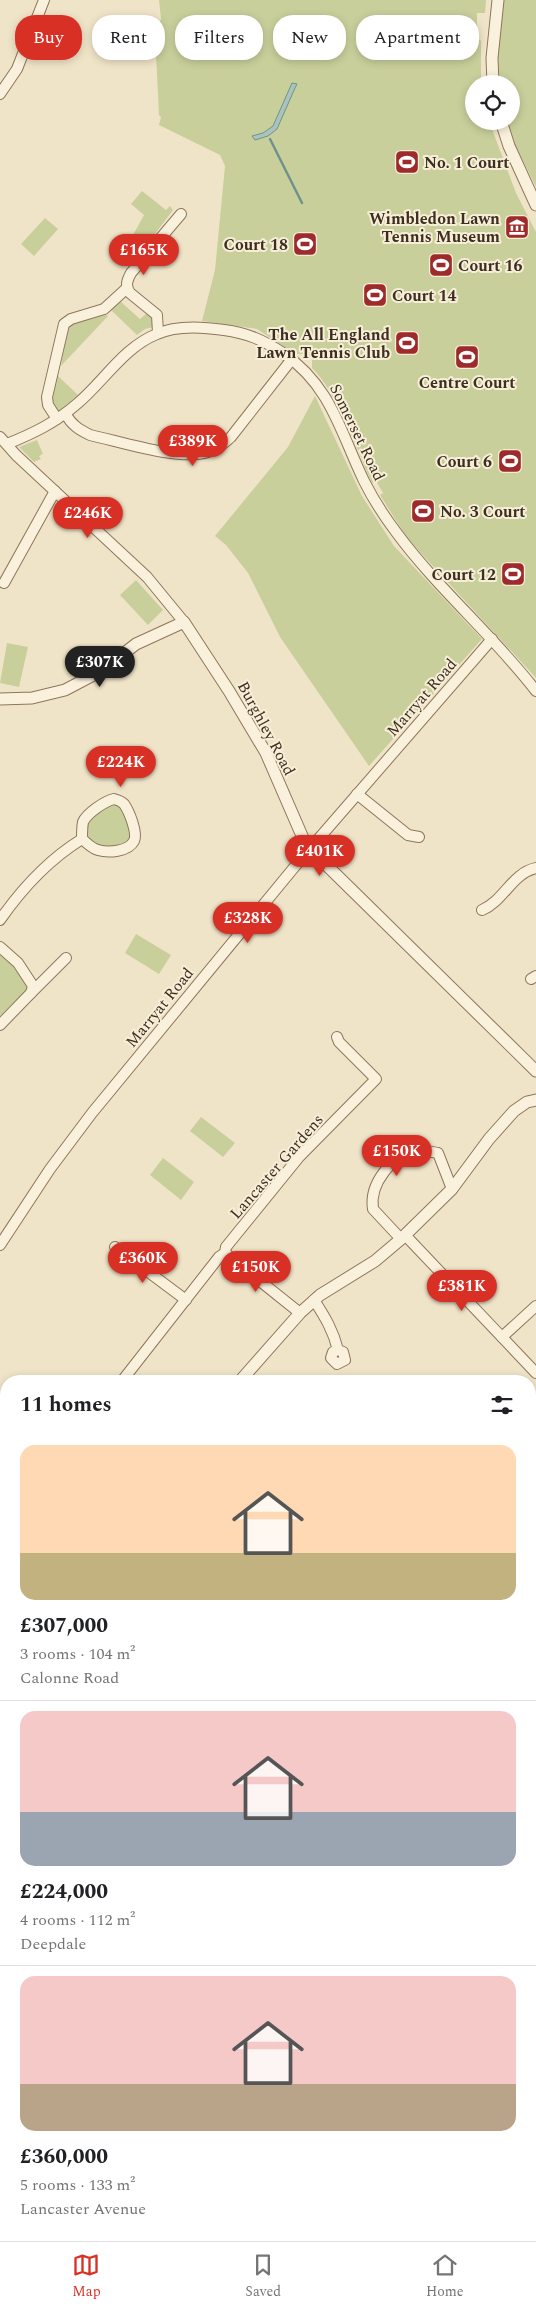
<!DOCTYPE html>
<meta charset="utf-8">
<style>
:root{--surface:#fff;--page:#f2f2f2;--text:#202124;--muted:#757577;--line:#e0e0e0;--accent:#d93025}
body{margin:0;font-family:Spectral,serif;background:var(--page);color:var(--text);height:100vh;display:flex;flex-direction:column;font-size:19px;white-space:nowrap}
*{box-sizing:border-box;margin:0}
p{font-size:16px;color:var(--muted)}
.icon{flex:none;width:28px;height:28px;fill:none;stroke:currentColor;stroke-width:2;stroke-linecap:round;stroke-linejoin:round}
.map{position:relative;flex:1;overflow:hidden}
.side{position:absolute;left:0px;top:1375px;width:536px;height:866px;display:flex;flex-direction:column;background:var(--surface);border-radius:20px 20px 0 0;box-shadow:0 2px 8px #0003}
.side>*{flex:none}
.guide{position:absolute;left:15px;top:15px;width:506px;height:45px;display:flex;gap:10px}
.buttons{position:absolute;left:465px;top:75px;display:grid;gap:10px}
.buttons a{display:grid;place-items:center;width:55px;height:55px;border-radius:50%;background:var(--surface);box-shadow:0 2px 8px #0003;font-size:25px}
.price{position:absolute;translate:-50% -42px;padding:0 11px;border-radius:18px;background:var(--accent);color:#fff;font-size:16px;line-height:32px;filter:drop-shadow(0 1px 2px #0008)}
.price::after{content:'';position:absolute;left:50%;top:30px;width:15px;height:11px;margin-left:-8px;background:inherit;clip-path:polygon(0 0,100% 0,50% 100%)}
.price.active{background:#222;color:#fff}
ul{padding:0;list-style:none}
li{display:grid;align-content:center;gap:10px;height:265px;padding:0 20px}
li+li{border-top:1px solid var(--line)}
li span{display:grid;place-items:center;height:155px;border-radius:15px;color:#555}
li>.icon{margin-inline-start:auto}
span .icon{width:90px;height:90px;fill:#fffc;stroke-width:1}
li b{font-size:21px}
h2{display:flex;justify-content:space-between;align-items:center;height:60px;padding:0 20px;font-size:21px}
.pill{padding:0 18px;border-radius:20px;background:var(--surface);box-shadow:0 2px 8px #0003;font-size:18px;line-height:45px}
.pill.active{background:var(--accent);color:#fff}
.dock{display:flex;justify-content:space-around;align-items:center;height:70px;border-top:1px solid var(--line);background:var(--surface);font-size:14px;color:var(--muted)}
.dock a{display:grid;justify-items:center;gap:2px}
.dock .active{color:var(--accent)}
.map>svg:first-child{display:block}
</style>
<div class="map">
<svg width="536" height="2241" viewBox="0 0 536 2241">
<rect width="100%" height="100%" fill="#f0e4c8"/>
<g fill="#c9cf9b">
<path d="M159 0H486L485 13H477V38L481 41V84H474V121H489L516 193 536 232V678L407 538 380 495 383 493 376 481 372 483C356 448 339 395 312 368V359L302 354H295L257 329 202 321 215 270 225 166 220 155 159 125 161 117 159 115 155 34 161 19Z"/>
<polygon points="504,0 536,0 536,187 511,137 506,121 511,121 511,84 499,84 498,55"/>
<polygon points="142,191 166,210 170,206 173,210 146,246 133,235 144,215 131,204"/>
<polygon points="45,218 58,229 34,256 21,244"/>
<polygon points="120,301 140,319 147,313 152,317 154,327 145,329 137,335 111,310"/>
<polygon points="106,315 108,316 61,366 67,329 74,323"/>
<polygon points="57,375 78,395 57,412 52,400"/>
<polygon points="315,396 362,496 394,546 482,639 369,766 280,637 248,573 226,545 215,536 288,447"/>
<polygon points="221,434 224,437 210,445 192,451 191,445 194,442"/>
<polygon points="37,440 43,454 39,456 41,459 34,462 19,447"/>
<polygon points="136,580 163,610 148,625 120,595"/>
<polygon points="7,643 28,647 19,687 0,683"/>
<path d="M109 803 122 807C125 815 132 828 130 837 127 851 91 849 87 835 85 830 87 825 88 820Z"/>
<polygon points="136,934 171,955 159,974 125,953"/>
<path d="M0 953C12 961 28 977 28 991L0 1020Z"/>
<polygon points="201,1117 235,1143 223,1157 190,1131"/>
<polygon points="163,1158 194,1182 181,1200 150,1175"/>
</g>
<polygon fill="#a9c4bc" stroke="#6f938a" points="292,83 297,84 295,88 277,129 268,136 255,140 252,136 263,133 273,126"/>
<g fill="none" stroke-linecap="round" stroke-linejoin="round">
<polyline stroke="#6f938a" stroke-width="2.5" points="270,139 302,203"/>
<defs>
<g id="minor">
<polyline points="0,94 17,69 44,0"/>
<path d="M158 333 157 315 130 293C125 286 127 280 131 273L181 214"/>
<path d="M66 414C71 425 80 430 90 435 122 442 179 461 208 452 218 449 224 443 231 437L292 359"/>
<polyline points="57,419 48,405 47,397 64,324 71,319 104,309 127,288"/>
<polyline points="0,437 16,455 147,577 184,622"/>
<path d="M7 444C34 433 55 423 78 403 104 381 124 347 157 334 176 325 204 327 224 330 247 333 263 340 283 353 331 386 340 431 364 481 373 499 384 516 396 532 438 589 493 635 536 691"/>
<polyline points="4,583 55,491"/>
<polyline points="357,794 408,835 419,837"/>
<path d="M114 799C118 800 121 801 124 804 129 811 138 833 134 841 128 852 108 853 98 850 91 848 87 843 82 839 82 833 82 827 83 822 87 813 105 801 114 799Z"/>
<path d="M482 910C504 901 512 873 536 868"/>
<path d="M0 920C23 887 48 860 82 839"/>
<polyline points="0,947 18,963 33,986 31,993 0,1025"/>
<polyline points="531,979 536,976"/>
<polyline points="31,993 66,958"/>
<polyline points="405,1235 536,1373"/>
<path d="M401 1239 373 1209C369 1184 392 1154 418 1151 425 1150 432 1152 438 1153L452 1189"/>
<polyline points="0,1245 50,1169 92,1113 301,859 492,639"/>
<polyline points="115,1247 186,1300"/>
<polyline points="225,1253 226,1247 299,1157 376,1079 339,1042 337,1037"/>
<polyline points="225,1253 300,1313"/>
<path d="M314 1300C325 1317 333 1330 338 1350L333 1352 331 1358 337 1364 345 1360 343 1352 338 1350"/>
<polyline points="502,1337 536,1306"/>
<polyline points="122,1381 219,1257 225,1253"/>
<polyline points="530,1444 536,1438"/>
<polyline points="530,1629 536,1623"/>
<polyline points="0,1656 6,1659"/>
<polyline points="530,1750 536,1738"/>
<polyline points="0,1816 6,1820"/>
<polyline points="530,1868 536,1863"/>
<polyline points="0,1969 6,1975"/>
<polyline points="530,1981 536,1984"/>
<polyline points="0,2100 6,2106"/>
<polyline points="530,2101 536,2106"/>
<polyline points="0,2209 6,2216"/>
<polyline points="530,2227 536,2231"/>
<polyline points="25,2235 30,2241"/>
<polyline points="138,2235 146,2241"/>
<polyline points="367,2235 374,2241"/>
<polyline points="201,2241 207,2235"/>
</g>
<g id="tertiary">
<polyline points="493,84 492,58 498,0"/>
<polyline points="501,121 509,146 536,205"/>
<polyline points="0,699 32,698 65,690 101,671 136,644 184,622 229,691 266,753 306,845 536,1071"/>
<polyline points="240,1381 300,1313 320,1295 375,1261 401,1239 452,1189 489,1139 514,1111 527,1102 536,1100"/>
<polyline points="0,2036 6,2031"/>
</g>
<g id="primary">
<polyline points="0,1499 6,1500"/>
<polyline points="530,1672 536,1673"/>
</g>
</defs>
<use href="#minor" stroke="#8d765c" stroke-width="12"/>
<use href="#tertiary" stroke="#8d765c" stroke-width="13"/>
<use href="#primary" stroke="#5b4430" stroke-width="17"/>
<use href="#minor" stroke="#faf1dc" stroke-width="10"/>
<use href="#tertiary" stroke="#faf1dc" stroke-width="11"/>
<use href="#primary" stroke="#f3d9a0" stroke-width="15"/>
</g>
<defs>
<symbol id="stadium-square" viewBox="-11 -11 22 22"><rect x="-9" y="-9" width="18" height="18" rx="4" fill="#9e2a2b" stroke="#f7eed8"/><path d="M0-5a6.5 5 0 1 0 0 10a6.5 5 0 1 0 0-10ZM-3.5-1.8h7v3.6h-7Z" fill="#fff"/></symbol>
<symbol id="museum-square" viewBox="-11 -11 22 22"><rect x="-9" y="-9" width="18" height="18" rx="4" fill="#9e2a2b" stroke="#f7eed8"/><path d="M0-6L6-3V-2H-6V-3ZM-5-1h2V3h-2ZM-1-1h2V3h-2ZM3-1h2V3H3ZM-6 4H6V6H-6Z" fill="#fff"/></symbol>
</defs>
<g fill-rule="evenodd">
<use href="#stadium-square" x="393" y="148" width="28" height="28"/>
<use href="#museum-square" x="503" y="213" width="28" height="28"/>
<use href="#stadium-square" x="291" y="230" width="28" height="28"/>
<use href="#stadium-square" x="427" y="251" width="28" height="28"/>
<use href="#stadium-square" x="361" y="281" width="28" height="28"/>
<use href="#stadium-square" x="393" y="329" width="28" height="28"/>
<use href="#stadium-square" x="453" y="343" width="28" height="28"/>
<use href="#stadium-square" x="496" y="447" width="28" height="28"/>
<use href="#stadium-square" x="409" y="497" width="28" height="28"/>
<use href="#stadium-square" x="499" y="560" width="28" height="28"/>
</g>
<g text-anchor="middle" stroke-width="4" stroke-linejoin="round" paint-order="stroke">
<g font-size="16" font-weight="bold" fill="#3d2e20" stroke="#f7eed8" text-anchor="end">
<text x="424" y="168" text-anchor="start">No. 1 Court</text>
<text x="500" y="224">Wimbledon Lawn<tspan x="500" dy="18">Tennis Museum</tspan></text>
<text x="288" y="250">Court 18</text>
<text x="458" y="271" text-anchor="start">Court 16</text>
<text x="392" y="301" text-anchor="start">Court 14</text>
<text x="390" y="340">The All England<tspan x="390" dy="18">Lawn Tennis Club</tspan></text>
<text x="467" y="388" text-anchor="middle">Centre Court</text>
<text x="492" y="467">Court 6</text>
<text x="440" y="517" text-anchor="start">No. 3 Court</text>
<text x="496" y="580">Court 12</text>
</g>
<g font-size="16" fill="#3d2e20" stroke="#f7eed8">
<text transform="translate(358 432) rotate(64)" y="6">Somerset Road</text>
<text transform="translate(421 697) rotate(-49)" y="6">Marryat Road</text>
<text transform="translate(267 728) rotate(62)" y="6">Burghley Road</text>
<text transform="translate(159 1007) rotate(-51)" y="6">Marryat Road</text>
<text transform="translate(276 1166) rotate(-49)" y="6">Lancaster Gardens</text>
</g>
</g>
</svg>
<div class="buttons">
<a><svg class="icon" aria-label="locate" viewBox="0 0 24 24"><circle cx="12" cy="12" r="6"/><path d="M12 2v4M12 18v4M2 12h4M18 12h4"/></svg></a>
</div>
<b class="price" style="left:144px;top:276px">£165K</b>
<b class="price" style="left:193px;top:467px">£389K</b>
<b class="price" style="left:88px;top:539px">£246K</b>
<b class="price active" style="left:100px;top:688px">£307K</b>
<b class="price" style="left:121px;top:788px">£224K</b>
<b class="price" style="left:320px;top:877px">£401K</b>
<b class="price" style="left:248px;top:944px">£328K</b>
<b class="price" style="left:397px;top:1177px">£150K</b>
<b class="price" style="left:143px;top:1284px">£360K</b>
<b class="price" style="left:256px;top:1293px">£150K</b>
<b class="price" style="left:462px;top:1312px">£381K</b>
<div class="guide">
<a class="pill active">Buy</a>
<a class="pill">Rent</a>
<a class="pill">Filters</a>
<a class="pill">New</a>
<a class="pill">Apartment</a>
</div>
<section class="side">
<h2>11 homes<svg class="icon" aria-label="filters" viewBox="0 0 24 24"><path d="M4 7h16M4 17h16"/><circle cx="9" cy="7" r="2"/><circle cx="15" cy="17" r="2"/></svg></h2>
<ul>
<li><span style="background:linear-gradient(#ffd9b3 70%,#c2b280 0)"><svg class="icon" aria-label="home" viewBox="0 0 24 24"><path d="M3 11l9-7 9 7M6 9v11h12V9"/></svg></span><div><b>£307,000</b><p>3 rooms · 104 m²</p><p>Calonne Road</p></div></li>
<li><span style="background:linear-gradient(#f6c9c9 65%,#9aa5b1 0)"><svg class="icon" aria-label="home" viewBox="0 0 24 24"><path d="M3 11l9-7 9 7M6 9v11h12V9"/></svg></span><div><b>£224,000</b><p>4 rooms · 112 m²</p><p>Deepdale</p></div></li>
<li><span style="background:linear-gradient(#f6c9c9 70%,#b9a48a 0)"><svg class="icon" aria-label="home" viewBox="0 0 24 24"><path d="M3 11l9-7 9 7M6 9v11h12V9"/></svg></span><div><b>£360,000</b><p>5 rooms · 133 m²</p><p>Lancaster Avenue</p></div></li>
</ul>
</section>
</div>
<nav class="dock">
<a class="active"><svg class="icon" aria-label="map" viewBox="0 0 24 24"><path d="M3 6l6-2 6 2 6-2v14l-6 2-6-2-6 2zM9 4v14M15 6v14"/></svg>Map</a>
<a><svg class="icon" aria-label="saved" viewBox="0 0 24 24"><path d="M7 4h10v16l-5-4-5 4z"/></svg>Saved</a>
<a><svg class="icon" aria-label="home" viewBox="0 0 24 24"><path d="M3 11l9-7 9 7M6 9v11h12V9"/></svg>Home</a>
</nav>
